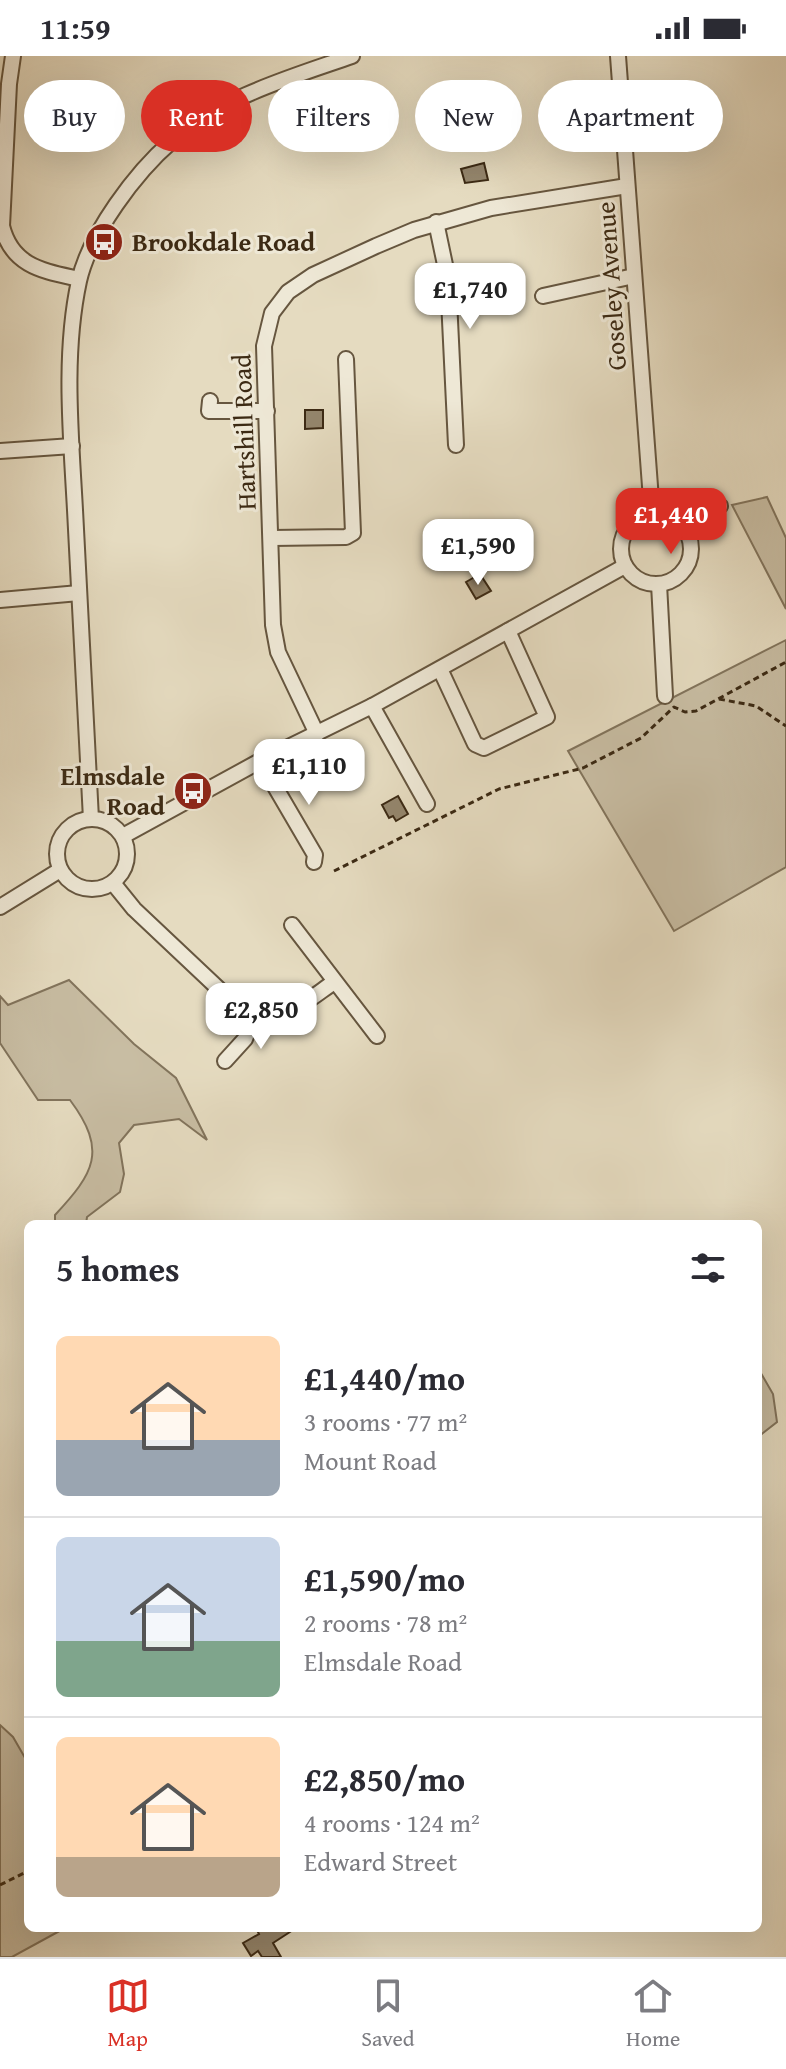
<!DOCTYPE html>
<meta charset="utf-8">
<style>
:root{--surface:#fff;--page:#f7f7f7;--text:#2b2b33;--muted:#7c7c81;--line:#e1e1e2;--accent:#d93025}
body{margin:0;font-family:"Gentium Book Plus",serif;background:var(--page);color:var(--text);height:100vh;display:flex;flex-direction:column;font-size:30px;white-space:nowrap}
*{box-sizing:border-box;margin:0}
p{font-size:26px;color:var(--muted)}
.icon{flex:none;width:44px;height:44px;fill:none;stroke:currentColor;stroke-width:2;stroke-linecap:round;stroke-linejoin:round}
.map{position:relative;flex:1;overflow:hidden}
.details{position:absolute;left:24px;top:1164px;width:738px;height:712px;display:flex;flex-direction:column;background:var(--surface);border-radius:12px;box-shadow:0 8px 32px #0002}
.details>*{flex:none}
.top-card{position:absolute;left:24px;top:24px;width:738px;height:72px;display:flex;gap:16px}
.price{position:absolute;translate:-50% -68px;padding:0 18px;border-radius:16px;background:#fff;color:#222;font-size:26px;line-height:52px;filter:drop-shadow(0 2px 4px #0008)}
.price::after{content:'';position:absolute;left:50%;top:48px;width:24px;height:18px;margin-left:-12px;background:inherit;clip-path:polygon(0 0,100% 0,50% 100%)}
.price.active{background:var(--accent);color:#fff}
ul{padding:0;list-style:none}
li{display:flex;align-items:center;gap:24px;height:200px;padding:0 32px}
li+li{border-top:2px solid var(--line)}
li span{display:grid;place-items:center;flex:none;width:224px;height:160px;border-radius:12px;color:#555}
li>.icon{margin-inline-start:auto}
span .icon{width:96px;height:96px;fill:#fffc;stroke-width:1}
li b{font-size:34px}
h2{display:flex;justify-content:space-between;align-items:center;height:96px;padding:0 32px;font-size:34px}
.tag{padding:0 28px;border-radius:36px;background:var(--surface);box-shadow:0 8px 32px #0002;font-size:28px;line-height:72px}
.tag.active{background:var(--accent);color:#fff}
.status{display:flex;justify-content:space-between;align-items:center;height:56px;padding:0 40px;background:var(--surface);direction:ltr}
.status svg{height:22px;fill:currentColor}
.menu{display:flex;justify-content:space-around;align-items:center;height:112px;border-top:2px solid var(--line);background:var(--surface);font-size:22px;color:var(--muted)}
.menu a{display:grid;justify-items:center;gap:4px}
.menu .active{color:var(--accent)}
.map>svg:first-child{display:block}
</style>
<div class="status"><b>11:59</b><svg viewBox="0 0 49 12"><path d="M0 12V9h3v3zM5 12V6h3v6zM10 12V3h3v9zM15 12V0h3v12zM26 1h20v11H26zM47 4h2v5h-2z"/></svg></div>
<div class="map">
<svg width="786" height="1901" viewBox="0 0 786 1901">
<rect width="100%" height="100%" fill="#e5dbc0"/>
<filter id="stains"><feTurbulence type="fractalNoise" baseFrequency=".0025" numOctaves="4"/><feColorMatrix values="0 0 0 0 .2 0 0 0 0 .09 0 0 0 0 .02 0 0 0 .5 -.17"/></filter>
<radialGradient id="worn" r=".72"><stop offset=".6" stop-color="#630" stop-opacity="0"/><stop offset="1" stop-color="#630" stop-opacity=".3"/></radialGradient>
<g fill="#c8bda3" stroke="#82745c" stroke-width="2">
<polygon points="767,441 786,482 786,553 732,449"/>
<polygon points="786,584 786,811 674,875 568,695"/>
<path d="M69 924 134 988 176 1022 207 1084 179 1063 134 1069 119 1087 124 1118 120 1136 87 1161 86 1168H55V1159C94 1117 108 1095 70 1044H38L0 987V940L8 949Z"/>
<polygon points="758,1312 773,1338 777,1366 758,1381"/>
<polygon points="0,1669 13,1681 28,1707 28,1872 65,1872 12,1901 0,1901"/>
</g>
<g fill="#94866d" stroke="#3c2a14" stroke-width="2">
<polygon points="318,35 320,38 324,36 330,48 310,56 304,41"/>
<polygon points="484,107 488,124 465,127 461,113"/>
<polygon points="305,354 323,354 323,372 305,373"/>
<polygon points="480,518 491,535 476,543 466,526"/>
<polygon points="398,740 408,758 396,765 393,760 389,762 382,749"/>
<polygon points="256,1872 296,1872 273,1887 281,1901 262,1901 258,1895 251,1900 243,1887 259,1878"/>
</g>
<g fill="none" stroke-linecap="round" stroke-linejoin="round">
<defs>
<g id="minor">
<path d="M13 0 9 28 2 170C12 211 44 215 79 223"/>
<polyline points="618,0 652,457"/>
<polyline points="436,166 448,223 456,389"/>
<polyline points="543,240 634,220"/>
<polyline points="210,345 209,355 267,355"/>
<polyline points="0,395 72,390"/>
<circle cx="656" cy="493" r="35"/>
<polyline points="685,471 720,450"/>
<polyline points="272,482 346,481 353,477 346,303"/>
<polyline points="659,528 665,640"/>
<polyline points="0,544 79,537"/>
<polyline points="440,613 475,688 484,692 547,661 508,575"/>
<polyline points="372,650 427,748"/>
<polyline points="317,678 278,596 273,569 264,290 272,257 288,236 313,219 376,190 414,174 491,152 627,130"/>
<polyline points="260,705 315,799 314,806"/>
<circle cx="92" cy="798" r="35"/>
<path d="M91 763C85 660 80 557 75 454 71 379 63 299 79 225 90 177 136 116 172 85 221 41 292 21 352 0"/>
<polyline points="123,780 260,705 372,650 625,510"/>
<path d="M113 827 134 853 239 952C280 971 301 949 334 926"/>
<polyline points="0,851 60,814"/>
<polyline points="292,869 377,980"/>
<polyline points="225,1005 245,983 254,959"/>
</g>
</defs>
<use href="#minor" stroke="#66563f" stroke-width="18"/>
<g stroke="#3c2a14" stroke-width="3" stroke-dasharray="6 4" stroke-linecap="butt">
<polyline points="719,643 756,650 786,670"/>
<polyline points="334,815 499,733 583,712 641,682 674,651 685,656 696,655 786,606"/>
<polyline points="0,1829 28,1815"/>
</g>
<use href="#minor" stroke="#eee8d6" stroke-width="14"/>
</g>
<defs>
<symbol id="bus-disc" viewBox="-11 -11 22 22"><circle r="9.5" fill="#8f2418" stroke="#eee8d6"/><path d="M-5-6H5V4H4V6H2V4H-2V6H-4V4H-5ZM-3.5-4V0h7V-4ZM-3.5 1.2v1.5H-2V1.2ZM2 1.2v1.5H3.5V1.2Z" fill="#fff"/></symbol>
</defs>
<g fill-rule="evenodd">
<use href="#bus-disc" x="82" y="164" width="44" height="44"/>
<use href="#bus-disc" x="171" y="713" width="44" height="44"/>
</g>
<g text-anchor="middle" stroke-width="6" stroke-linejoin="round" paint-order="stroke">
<g font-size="26" font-weight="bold" fill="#3c2a14" stroke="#eee8d6" text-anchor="start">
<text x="132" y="195">Brookdale Road</text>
<text x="165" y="729" text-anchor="end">Elmsdale<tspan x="165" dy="30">Road</tspan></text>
</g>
<g font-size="26" fill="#3c2a14" stroke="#eee8d6">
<text transform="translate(611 230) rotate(-94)" y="9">Goseley Avenue</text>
<text transform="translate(244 376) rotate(-92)" y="9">Hartshill Road</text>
</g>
</g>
<rect width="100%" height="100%" filter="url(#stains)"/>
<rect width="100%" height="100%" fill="url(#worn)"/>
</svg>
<b class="price" style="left:470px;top:275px">£1,740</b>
<b class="price active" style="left:671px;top:500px">£1,440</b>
<b class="price" style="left:478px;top:531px">£1,590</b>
<b class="price" style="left:309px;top:751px">£1,110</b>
<b class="price" style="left:261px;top:995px">£2,850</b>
<div class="top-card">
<a class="tag">Buy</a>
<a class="tag active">Rent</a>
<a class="tag">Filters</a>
<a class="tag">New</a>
<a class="tag">Apartment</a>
</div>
<section class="details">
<h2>5 homes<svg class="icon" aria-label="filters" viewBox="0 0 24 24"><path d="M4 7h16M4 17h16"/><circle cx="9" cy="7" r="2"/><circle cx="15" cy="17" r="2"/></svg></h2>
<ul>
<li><span style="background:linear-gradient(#ffd9b3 65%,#9aa5b1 0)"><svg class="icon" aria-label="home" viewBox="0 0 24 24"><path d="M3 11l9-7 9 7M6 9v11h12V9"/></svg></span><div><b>£1,440/mo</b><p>3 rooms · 77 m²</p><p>Mount Road</p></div></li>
<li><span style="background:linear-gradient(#c9d6e8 65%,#7fa58c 0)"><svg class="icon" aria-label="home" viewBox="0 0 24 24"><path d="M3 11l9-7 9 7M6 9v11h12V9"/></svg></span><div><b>£1,590/mo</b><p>2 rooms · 78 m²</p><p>Elmsdale Road</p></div></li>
<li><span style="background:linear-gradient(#ffd9b3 75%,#b9a48a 0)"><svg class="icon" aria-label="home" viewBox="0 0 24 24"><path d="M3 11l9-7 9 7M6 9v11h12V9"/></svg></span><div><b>£2,850/mo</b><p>4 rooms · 124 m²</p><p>Edward Street</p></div></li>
</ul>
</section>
</div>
<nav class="menu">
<a class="active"><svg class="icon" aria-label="map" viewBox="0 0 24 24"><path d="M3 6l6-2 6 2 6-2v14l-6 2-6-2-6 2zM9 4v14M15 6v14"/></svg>Map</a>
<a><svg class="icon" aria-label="saved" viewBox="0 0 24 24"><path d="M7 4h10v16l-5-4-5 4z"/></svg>Saved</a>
<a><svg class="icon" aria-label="home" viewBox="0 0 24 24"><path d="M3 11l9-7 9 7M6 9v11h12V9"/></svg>Home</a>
</nav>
